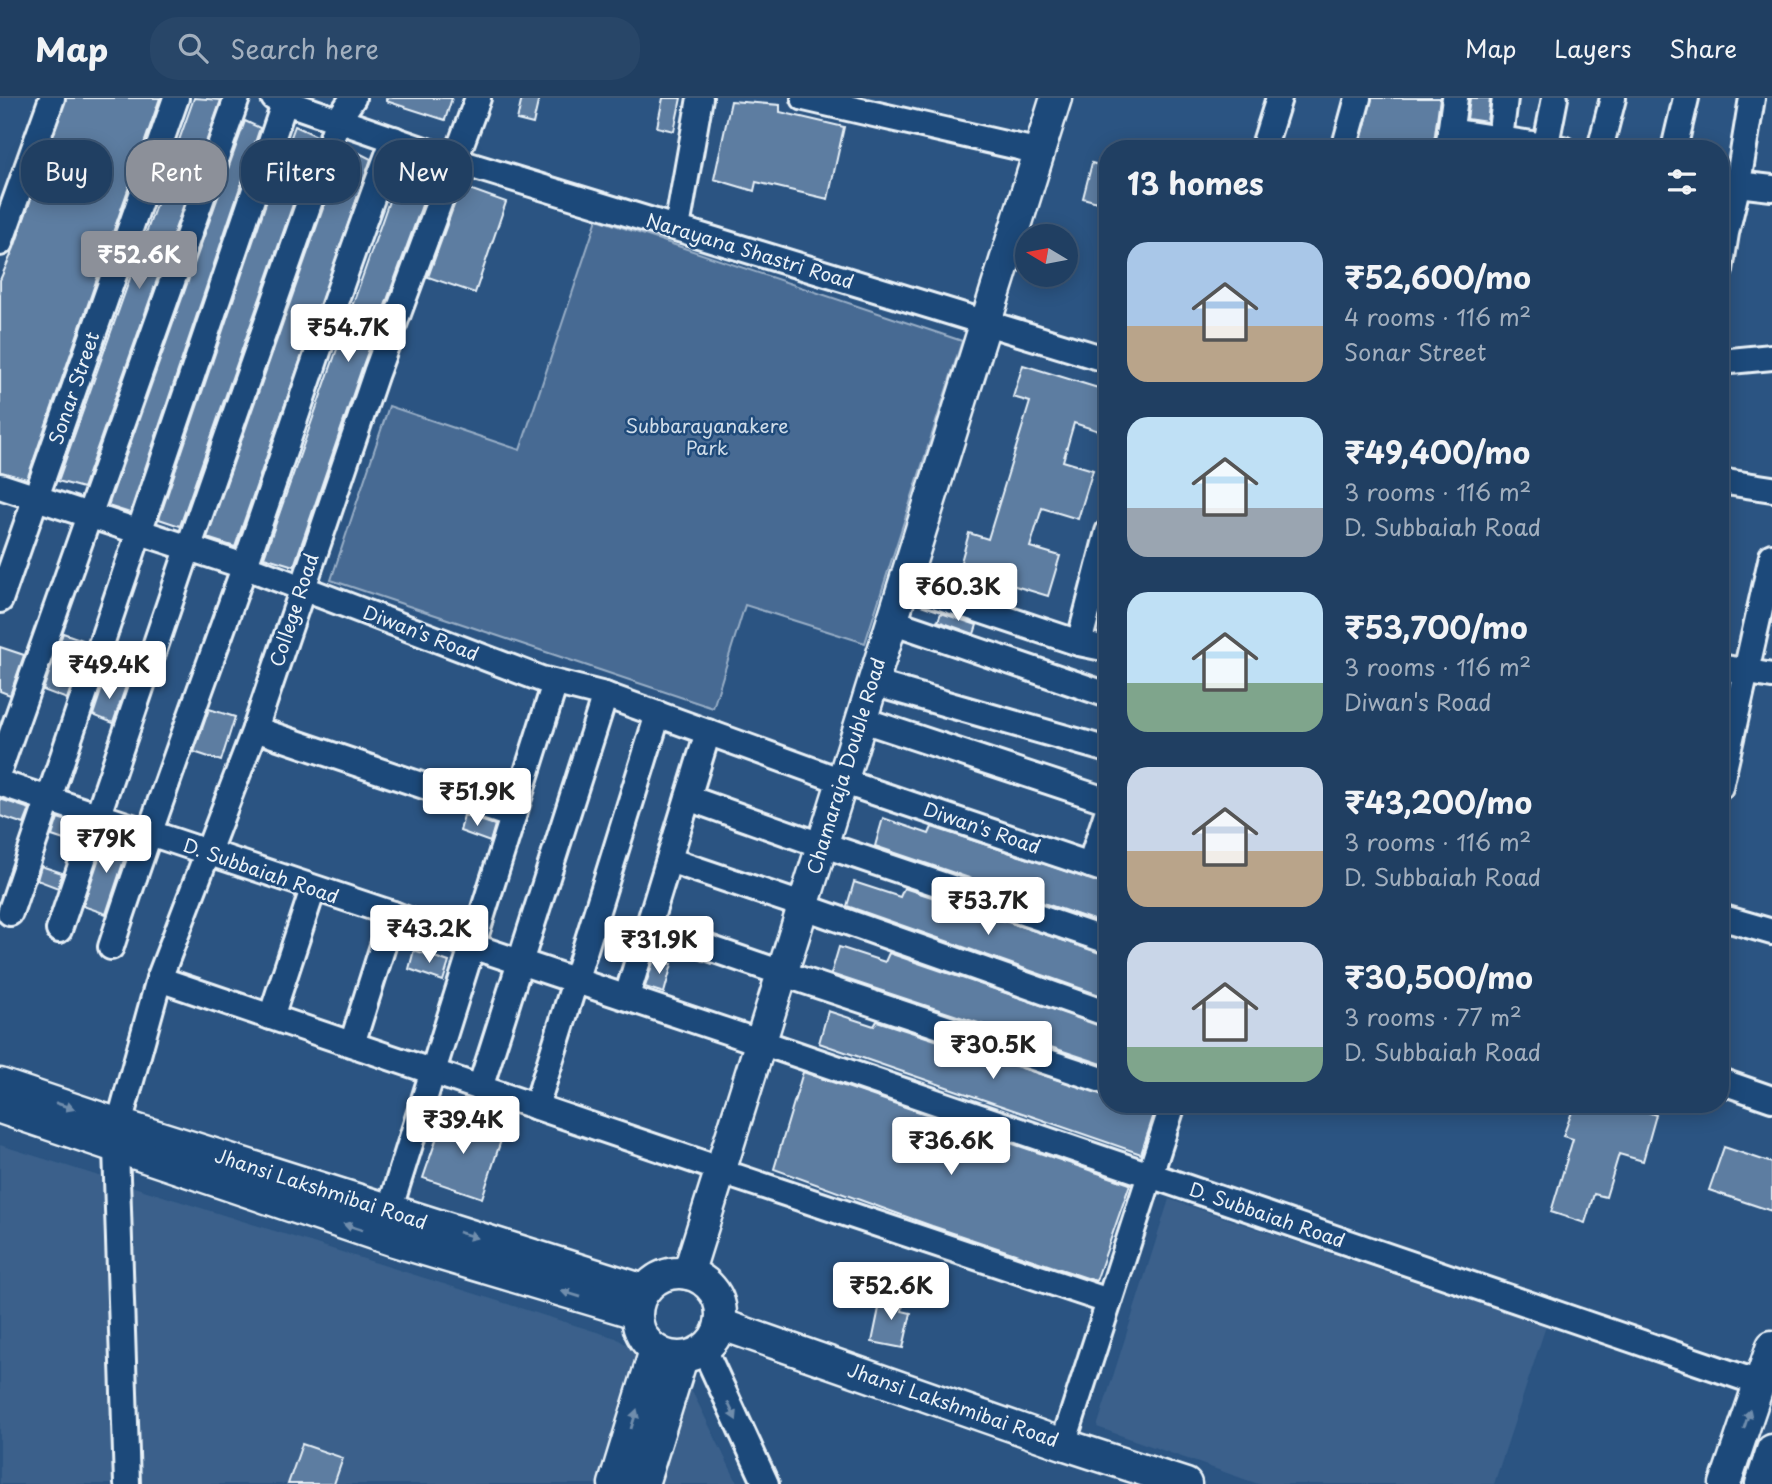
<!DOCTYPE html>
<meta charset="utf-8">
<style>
:root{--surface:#203f62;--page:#284668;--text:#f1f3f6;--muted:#a2afbe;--line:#3d5877;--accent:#8c9099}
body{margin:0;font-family:"Playpen Sans",sans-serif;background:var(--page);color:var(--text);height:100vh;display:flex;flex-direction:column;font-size:26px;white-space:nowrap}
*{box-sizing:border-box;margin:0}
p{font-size:23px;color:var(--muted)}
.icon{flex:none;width:38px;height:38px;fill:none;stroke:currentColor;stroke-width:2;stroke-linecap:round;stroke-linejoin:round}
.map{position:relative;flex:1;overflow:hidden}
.sheet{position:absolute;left:1099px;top:42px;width:630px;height:973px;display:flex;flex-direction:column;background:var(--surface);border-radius:28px;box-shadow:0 4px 18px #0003,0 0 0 2px var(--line)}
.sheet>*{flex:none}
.hud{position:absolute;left:21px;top:42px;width:665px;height:63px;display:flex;gap:14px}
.needle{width:46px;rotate:280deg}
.buttons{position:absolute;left:1015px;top:126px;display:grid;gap:14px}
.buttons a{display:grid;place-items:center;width:63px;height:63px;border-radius:50%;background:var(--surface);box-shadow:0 4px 18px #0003,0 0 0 2px var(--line);font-size:35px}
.price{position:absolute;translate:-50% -60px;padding:0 16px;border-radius:7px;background:#fff;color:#222;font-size:23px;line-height:46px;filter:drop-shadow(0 2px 4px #0008)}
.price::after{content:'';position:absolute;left:50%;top:42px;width:21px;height:16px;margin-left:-10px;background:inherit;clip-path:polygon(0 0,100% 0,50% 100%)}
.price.on{background:var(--accent);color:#fff}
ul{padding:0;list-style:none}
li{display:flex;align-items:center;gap:21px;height:175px;padding:0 28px}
li span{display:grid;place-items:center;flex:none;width:196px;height:140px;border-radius:21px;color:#555}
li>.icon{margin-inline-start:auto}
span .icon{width:84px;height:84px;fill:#fffc;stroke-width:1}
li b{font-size:30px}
h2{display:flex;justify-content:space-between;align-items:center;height:84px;padding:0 28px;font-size:30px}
.pill{padding:0 24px;border-radius:28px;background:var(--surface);box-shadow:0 4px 18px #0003,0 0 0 2px var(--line);font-size:24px;line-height:63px}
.pill.on{background:var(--accent);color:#fff}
header{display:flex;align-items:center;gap:42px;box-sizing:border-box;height:98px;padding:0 35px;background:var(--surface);border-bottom:2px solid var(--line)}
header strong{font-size:33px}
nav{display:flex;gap:38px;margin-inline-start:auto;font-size:24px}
.search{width:490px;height:63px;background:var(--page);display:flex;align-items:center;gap:18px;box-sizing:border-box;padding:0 24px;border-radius:28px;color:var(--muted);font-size:26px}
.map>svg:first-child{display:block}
</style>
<header>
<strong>Map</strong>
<div class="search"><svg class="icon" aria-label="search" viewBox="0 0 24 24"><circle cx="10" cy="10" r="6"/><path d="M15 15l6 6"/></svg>Search here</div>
<nav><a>Map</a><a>Layers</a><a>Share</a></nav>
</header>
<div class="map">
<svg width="1772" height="1386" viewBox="0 0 1772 1386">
<rect width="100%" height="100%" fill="#2b5482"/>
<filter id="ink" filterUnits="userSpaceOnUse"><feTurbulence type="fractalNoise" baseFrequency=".0143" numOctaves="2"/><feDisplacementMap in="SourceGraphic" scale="14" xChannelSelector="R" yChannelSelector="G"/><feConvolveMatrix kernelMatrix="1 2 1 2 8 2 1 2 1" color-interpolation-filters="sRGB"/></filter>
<g filter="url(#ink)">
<g fill="#3a608b">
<polygon points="0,1047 616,1240 689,1287 738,1386 0,1386"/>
<polygon points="1169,1101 1546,1228 1494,1386 1258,1386 1097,1329"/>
</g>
<polygon fill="#476b93" stroke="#98aec6" stroke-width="2" points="597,121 962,243 865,545 745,507 713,610 331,482 389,308 520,352"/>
<g fill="#5d7da1" stroke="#e8f1f8" stroke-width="2">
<polygon points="66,0 160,0 27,381 0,374 0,182 14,150"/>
<polygon points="194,0 221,2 83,390 58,383"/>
<polygon points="386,0 452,0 445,22 386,3"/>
<polygon points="522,0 539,0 533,26 517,22"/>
<polygon points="663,0 681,0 674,33 657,29"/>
<polygon points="1372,0 1440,0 1433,51 1359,51"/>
<polygon points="1470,0 1490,0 1487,24 1467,21"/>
<polygon points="731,3 780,7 780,14 844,29 828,101 756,84 754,93 714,81"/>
<polygon points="245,23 260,30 130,415 108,408"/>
<polygon points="295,28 317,38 180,428 159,421 287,43 289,44"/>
<polygon points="345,48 371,61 235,449 207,440"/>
<polygon points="1092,65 1108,70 1108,107 1083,100"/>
<polygon points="402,66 432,80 362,270 294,468 264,459"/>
<polygon points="461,88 506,104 475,195 428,179"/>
<polygon points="1023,267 1108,293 1108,336 1074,325 1063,363 1093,372 1078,421 1042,410 1030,449 1060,458 1048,498 959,471 969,435 988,441 1030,304 1013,299"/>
<polygon points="941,515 977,527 974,536 938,523"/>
<polygon points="63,535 86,543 67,601 43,592"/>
<polygon points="0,549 24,557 10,597 0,593"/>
<polygon points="105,581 126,588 113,625 93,617"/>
<polygon points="209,611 235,619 221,663 194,654"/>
<polygon points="0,701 30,711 24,726 0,718"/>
<polygon points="464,717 495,727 490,744 460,733"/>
<polygon points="58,720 79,727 73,745 52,738"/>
<polygon points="883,720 929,736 932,729 1108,787 1108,827 875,748"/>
<polygon points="106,739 129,747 106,816 83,808"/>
<polygon points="41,768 62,775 58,790 37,782"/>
<polygon points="854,784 900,799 904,790 1108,857 1108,900 847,808"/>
<polygon points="839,849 885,864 889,855 1108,930 1108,968 831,876"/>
<polygon points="414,852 449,864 443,883 409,871"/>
<polygon points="654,861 672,866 664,895 645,889"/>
<polygon points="828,913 874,928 877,923 1108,998 1108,1006 1144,1006 1156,1010 1141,1056 819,945"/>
<polygon points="803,974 1130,1086 1096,1183 932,1128 774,1071"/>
<polygon points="1575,1006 1625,1006 1656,1017 1643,1063 1619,1056 1606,1099 1594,1096 1585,1125 1551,1114 1573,1041 1563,1038"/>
<polygon points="445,1016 503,1036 482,1100 423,1080"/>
<polygon points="1724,1049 1772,1065 1772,1113 1709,1092"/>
<polygon points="882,1196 904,1200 902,1213 911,1215 903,1250 872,1244"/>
<polygon points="302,1346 343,1360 334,1386 288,1386"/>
</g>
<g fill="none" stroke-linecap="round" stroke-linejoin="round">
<defs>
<g id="minor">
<polyline points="274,0 456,63 1108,262"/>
<polyline points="804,0 1040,54"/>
<polyline points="1450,33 1563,51"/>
<polyline points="1500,41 1505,0"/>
<polyline points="1546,46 1555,0"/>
<polyline points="1263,51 1279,0"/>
<polyline points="1344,51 1358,0"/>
<polyline points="1448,51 1455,0"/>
<polyline points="1600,51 1613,0"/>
<polyline points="1674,51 1686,0"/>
<polyline points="1720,84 1772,90"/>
<polyline points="677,130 700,0"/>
<polyline points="0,145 52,0"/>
<polyline points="1720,172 1726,135 1738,85 1752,0"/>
<polyline points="1720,264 1772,259"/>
<polyline points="1720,383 1772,391"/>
<polyline points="0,388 244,468 541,581 605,597 842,683"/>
<polyline points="917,491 1079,545 1108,551"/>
<polyline points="0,502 176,0"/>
<polyline points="906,528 1108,597"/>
<polyline points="1079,545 1108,434"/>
<polyline points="1720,569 1772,578"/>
<polyline points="887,589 1108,652"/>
<polyline points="875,626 1108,703"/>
<polyline points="255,631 513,718"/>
<polyline points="0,669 237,0"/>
<polyline points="0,685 393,816 472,848 759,944"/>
<polyline points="856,688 1108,773"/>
<polyline points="1720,689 1772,458"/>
<polyline points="688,700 821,747"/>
<polyline points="836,751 1108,843"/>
<polyline points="669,762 802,807"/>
<polyline points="1090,767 1108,712"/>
<polyline points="816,813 1108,916"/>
<polyline points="10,815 285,3"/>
<polyline points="1720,819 1772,834"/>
<polyline points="648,829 782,875"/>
<polyline points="59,832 188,451 338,22 353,0"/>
<path d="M111 849C152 722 199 596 244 470 294 327 340 182 394 41"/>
<polyline points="796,880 1108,984"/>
<polyline points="159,881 720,1071"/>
<polyline points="627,898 708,634"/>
<polyline points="271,919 313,791"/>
<polyline points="352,946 393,816"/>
<polyline points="775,949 1759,1285"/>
<polyline points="1720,983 1772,1001"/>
<polyline points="480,990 605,597"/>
<polyline points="536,1009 658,616"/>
<polyline points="119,1026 159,881 255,631 376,275 478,0"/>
<polyline points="116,1050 127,1386"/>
<polyline points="737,1079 1108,1203"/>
<polyline points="389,1113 555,585"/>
<polyline points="704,1251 766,1386"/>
<polyline points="1063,1346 1173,1006"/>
</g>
<g id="major">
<polyline points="0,986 119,1026 644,1192"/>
<polyline points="0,1010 391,1142 636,1215"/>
<circle cx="679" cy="1217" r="42"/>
<polyline points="688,1176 1056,0"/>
<polyline points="720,1226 1063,1346 1186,1386"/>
<polyline points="614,1386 655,1252"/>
<polyline points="643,1386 682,1260"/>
<polyline points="1725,1386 1772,1248"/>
<polyline points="1761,1386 1772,1352"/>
</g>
</defs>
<use href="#minor" stroke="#e8f1f8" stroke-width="30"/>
<use href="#major" stroke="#e8f1f8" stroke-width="35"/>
<use href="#minor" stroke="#1f4a7a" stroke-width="24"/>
<use href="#major" stroke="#1f4a7a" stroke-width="30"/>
</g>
<defs><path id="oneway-solid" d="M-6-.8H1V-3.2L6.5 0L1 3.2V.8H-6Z" transform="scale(1.75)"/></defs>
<g fill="#6f8dac">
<use href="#oneway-solid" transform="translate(65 1008) rotate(19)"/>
<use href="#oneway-solid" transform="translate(353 1129) rotate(-162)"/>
<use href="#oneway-solid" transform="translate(468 1137) rotate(17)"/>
<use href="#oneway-solid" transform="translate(571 1196) rotate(-163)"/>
<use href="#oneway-solid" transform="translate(732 1313) rotate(65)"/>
<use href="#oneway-solid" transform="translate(634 1321) rotate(-73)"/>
<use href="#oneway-solid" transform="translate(1747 1321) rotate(-72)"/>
</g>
</g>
<g text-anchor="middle" stroke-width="5" stroke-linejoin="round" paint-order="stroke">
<g font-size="19" fill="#e8f1f8" stroke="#1f4a7a">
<text transform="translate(750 153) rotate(17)" y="7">Narayana Shastri Road</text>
<text transform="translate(74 290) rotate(-71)" y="7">Sonar Street</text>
<text transform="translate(294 512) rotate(-72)" y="7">College Road</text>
<text transform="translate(421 535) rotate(21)" y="7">Diwan's Road</text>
<text transform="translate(846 668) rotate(-73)" y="7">Chamaraja Double Road</text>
<text transform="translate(982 730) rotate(19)" y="7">Diwan's Road</text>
<text transform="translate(261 773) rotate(19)" y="7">D. Subbaiah Road</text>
<text transform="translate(321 1091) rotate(18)" y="7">Jhansi Lakshmibai Road</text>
<text transform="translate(1267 1117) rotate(19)" y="7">D. Subbaiah Road</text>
<text transform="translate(953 1307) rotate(19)" y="7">Jhansi Lakshmibai Road</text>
</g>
<g font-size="19" fill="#d0dde9" stroke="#1f4a7a">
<text x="707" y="335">Subbarayanakere<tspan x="707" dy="22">Park</tspan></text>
</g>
</g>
</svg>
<div class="buttons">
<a><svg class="needle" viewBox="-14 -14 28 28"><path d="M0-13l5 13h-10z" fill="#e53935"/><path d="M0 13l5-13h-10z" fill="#a2afbe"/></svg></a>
</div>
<b class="price on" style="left:139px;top:193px">₹52.6K</b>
<b class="price" style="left:348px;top:266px">₹54.7K</b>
<b class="price" style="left:958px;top:525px">₹60.3K</b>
<b class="price" style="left:109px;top:603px">₹49.4K</b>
<b class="price" style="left:477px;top:730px">₹51.9K</b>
<b class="price" style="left:106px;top:777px">₹79K</b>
<b class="price" style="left:988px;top:839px">₹53.7K</b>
<b class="price" style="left:429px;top:867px">₹43.2K</b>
<b class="price" style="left:659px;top:878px">₹31.9K</b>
<b class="price" style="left:993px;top:983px">₹30.5K</b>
<b class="price" style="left:463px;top:1058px">₹39.4K</b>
<b class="price" style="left:951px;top:1079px">₹36.6K</b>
<b class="price" style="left:891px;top:1224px">₹52.6K</b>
<div class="hud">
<a class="pill">Buy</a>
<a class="pill on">Rent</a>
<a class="pill">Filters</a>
<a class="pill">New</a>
</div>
<section class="sheet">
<h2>13 homes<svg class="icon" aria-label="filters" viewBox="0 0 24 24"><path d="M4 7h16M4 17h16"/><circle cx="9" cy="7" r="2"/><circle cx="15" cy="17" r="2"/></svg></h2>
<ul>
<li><span style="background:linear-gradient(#a9c7e8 60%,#b9a48a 0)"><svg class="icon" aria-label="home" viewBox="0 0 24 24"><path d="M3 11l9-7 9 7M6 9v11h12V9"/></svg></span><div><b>₹52,600/mo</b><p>4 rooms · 116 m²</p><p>Sonar Street</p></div></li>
<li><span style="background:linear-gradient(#bfe0f5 65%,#9aa5b1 0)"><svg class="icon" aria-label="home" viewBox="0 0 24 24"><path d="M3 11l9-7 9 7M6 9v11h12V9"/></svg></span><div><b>₹49,400/mo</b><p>3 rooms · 116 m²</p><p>D. Subbaiah Road</p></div></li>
<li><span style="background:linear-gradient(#bfe0f5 65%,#7fa58c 0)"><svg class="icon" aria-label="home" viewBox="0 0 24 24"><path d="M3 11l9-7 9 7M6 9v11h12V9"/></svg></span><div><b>₹53,700/mo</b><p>3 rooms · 116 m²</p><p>Diwan's Road</p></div></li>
<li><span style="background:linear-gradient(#c9d6e8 60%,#b9a48a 0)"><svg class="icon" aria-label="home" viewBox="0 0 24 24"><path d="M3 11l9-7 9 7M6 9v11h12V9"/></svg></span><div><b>₹43,200/mo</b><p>3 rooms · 116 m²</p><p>D. Subbaiah Road</p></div></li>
<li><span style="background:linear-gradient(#c9d6e8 75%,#7fa58c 0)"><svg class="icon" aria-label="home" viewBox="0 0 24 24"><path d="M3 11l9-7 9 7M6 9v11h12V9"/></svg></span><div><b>₹30,500/mo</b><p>3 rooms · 77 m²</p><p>D. Subbaiah Road</p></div></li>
</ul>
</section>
</div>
